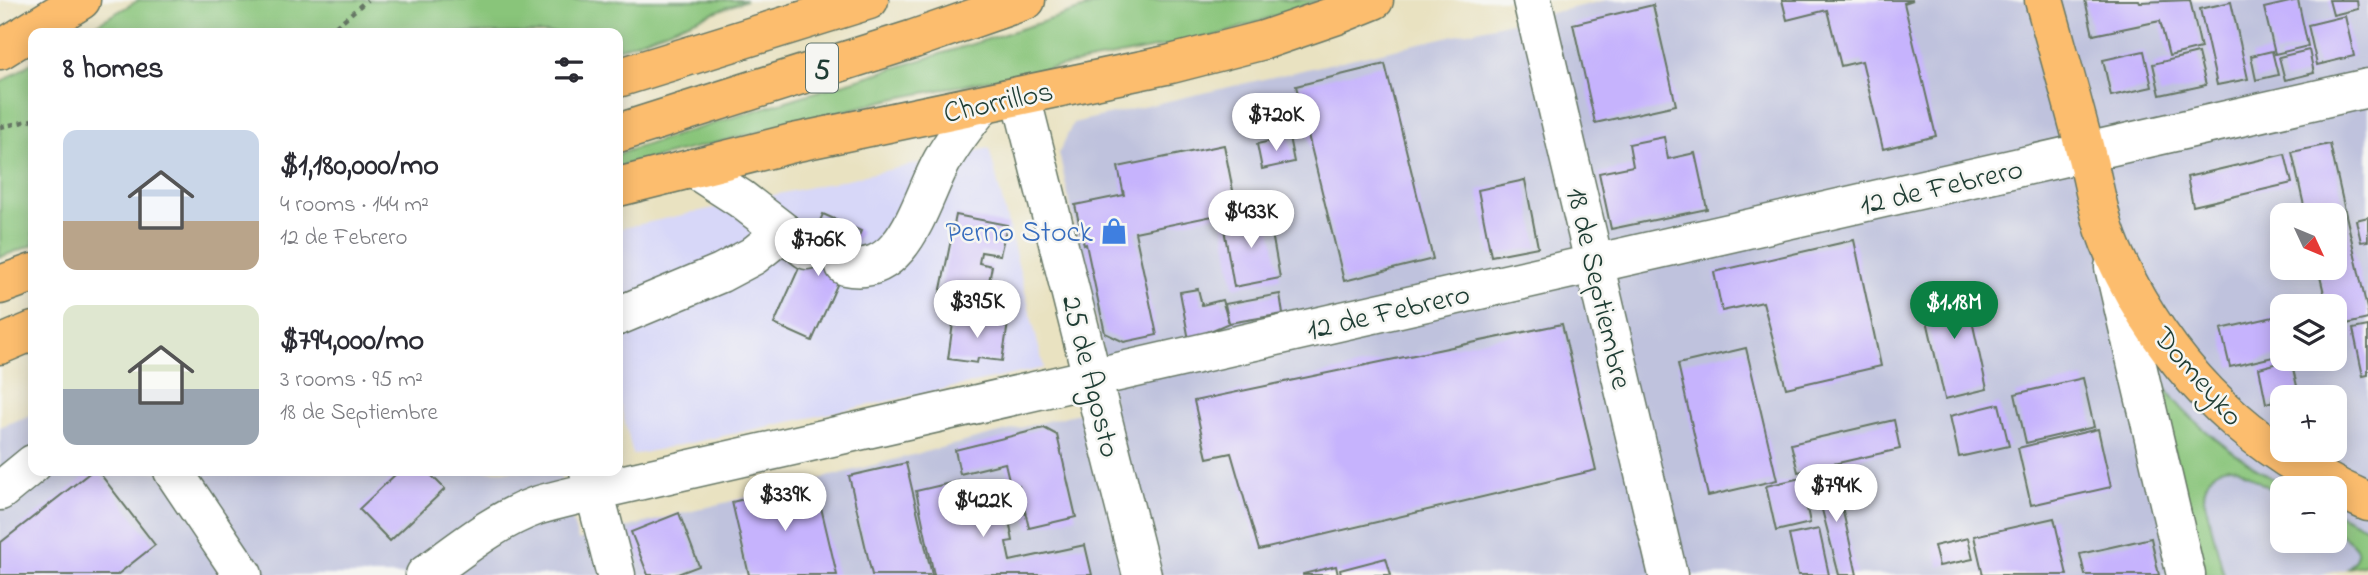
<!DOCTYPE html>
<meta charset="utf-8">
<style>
:root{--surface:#fff;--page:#f7f7f7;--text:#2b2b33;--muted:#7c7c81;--accent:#0b8043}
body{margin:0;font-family:"Indie Flower",sans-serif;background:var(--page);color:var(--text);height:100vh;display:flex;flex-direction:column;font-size:26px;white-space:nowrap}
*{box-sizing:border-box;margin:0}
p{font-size:23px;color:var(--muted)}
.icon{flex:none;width:38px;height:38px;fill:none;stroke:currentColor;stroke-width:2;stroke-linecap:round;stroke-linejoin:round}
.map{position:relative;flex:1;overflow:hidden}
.panel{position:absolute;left:28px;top:28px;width:595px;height:448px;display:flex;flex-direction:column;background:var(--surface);border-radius:14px;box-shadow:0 4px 18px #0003}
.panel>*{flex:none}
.needle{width:46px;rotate:134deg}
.tools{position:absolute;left:2270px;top:203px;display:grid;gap:14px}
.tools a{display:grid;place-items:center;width:77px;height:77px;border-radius:14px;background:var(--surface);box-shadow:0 4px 18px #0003;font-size:35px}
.price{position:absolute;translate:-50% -60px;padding:0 16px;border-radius:24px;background:#fff;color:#222;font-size:23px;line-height:46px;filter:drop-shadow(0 2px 4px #0008)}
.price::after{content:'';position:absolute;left:50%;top:42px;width:21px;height:16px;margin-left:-10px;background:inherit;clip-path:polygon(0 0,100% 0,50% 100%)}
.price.current{background:var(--accent);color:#fff}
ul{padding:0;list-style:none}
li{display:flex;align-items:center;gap:21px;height:175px;padding:0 35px}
li span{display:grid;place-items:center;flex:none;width:196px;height:140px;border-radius:14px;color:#555}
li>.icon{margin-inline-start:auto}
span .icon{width:84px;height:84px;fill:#fffc;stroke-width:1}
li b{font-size:30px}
h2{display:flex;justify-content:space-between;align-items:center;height:84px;padding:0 35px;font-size:30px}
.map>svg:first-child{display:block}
</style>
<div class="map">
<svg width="2368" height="575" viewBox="0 0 2368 575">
<rect width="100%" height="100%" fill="#f6f6f2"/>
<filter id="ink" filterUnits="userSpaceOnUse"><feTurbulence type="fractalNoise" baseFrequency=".0143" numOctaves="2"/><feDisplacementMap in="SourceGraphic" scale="14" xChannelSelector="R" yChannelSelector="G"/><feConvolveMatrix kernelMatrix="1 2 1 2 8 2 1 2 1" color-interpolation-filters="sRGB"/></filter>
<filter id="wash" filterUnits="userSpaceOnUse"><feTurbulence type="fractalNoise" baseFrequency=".00686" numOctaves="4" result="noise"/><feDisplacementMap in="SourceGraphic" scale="28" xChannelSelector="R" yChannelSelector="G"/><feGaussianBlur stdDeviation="1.57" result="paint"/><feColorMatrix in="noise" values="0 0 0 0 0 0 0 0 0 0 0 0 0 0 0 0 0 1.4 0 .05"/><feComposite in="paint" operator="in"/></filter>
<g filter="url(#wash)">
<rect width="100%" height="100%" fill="#e9e2c1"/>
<polygon fill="#d7d7f8" points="989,148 1044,368 633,455 618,396 618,229"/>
<path fill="#bfc2dd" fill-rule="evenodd" d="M1607 0H2368V564L2321 575H0V427L33 414V471H559L578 540 1114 404 1059 153 1073 123ZM2282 215H2334V268H2282ZM2282 306H2334V359H2282ZM2282 397H2334V450H2282ZM2282 488H2334V541H2282Z"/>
<g fill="#89c57a" stroke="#548157" stroke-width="2">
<polygon points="139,0 746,0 618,49 618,33 81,33"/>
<path d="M1109 0H1321L1217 36 892 99 618 167V154C781 100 947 55 1109 0Z"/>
<polygon points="33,62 33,245 0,257 0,83"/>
<path d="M2151 354C2156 366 2160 378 2167 389 2186 422 2255 470 2289 488H2282V497L2238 468C2217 463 2204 478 2204 498L2224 575H2202Z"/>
<path d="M2334 512 2368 528V564L2348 568C2368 549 2352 542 2335 530Z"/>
</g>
<g id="blocks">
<g fill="#c6b3fd">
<polygon points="1782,0 1913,0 1904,3 1936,136 1883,149 1862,61 1841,66 1827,10 1787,20"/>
<polygon points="2085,0 2139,0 2140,2 2190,0 2201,48 2169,56 2160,21 2093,35"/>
<polygon points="2298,0 2308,46 2275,54 2264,8"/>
<polygon points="2329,0 2357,0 2358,9 2333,15"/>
<polygon points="2231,2 2248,79 2217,85 2200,9"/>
<polygon points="1653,5 1676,105 1595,123 1573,24"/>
<polygon points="2345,16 2354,56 2317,65 2308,25"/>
<polygon points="2309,50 2314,73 2285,80 2279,57"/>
<polygon points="2144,51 2152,87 2111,96 2103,60"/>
<polygon points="2272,51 2278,75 2256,80 2251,56"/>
<polygon points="2198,53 2206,85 2160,95 2153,64"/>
<polygon points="1385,64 1433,259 1344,281 1296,86"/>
<polygon points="1289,137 1294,162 1262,169 1257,144"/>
<polygon points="1664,137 1668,159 1695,153 1707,209 1611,229 1599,173 1633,166 1629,144"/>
<polygon points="2330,144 2368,313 2368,319 2334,327 2334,306 2327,306 2318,268 2334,268 2334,215 2306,215 2292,152"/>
<polygon points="1224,145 1237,211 1135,232 1157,335 1124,342 1105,333 1086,244 1084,245 1075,205 1124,195 1118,167"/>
<polygon points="2285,154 2292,183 2193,206 2187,177"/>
<polygon points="1525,180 1538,247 1491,256 1478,190"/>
<polygon points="1268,211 1280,278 1234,287 1223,223"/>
<polygon points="823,214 861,231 812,341 774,324"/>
<polygon points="956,215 1007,225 1000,255 981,252 979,263 992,266 985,303 940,294"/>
<polygon points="2368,217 2368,241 2361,242 2356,220"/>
<polygon points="1854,240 1881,366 1786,388 1763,302 1722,311 1714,272"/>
<polygon points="1964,284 1987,389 1945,399 1921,294"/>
<polygon points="1198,289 1202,305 1222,300 1229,323 1189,340 1180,292"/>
<polygon points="1280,294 1283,314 1229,323 1225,304"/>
<polygon points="2282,315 2282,355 2230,367 2221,329"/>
<polygon points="954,316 1008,323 1002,361 978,358 977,363 948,359"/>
<polygon points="1562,324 1596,470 1259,550 1231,453 1207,458 1194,401"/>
<polygon points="2368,326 2368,375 2363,376 2353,329"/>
<polygon points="1746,348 1777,480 1708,496 1678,364"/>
<polygon points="2291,360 2299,395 2282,397 2282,399 2266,403 2259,368"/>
<polygon points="2083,378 2094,427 2026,443 2015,394"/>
<polygon points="1999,404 2009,446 1959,457 1950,416"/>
<polygon points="1894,420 1900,449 1798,472 1791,444"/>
<polygon points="1044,428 1057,435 1076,517 1029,528 1019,486 1011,488 1005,463 960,474 955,450"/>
<polygon points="2098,429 2111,487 2031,505 2018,448"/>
<polygon points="906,463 932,575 872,575 849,476"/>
<polygon points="92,471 98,471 155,545 117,575 0,575 0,543"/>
<polygon points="399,471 410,471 412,473 419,471 422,474 427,471 445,489 390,541 359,509"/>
<polygon points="1835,475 1857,575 1839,575 1814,479"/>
<polygon points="1801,478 1810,523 1776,531 1766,486"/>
<polygon points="959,481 962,497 990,491 995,518 1008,515 1013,541 1006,542 1010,561 1085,545 1092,575 934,575 916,491"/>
<polygon points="815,482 837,575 749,575 732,502"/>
<polygon points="679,513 699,566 675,575 648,575 631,532"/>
<polygon points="2054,518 2067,575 1983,575 1974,536"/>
<polygon points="1819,529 1829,575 1798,575 1789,535"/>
<polygon points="1968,538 1973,559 1939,566 1934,546"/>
<polygon points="2151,538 2159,575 2085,575 2080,554"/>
<polygon points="1386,558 1391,575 1341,575 1340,570"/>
<polygon points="1336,566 1338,575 1303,575 1303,574"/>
</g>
</g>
</g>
<g filter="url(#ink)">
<use href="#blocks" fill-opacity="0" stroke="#667765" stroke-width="2"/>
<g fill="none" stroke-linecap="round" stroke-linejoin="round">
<defs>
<g id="minor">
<polyline points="1532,0 1668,575"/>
<polyline points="1021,96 1142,575"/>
<polyline points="693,168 741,199 807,250"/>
<path d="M845 266C905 279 920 200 942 161 954 140 968 122 983 104"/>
<polyline points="2114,267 2186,575"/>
<polyline points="618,316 721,273 753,256 783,232"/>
<polyline points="173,471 243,575"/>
<polyline points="589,471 616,575"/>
<polyline points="0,491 33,464"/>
<path d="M425 575C460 550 494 521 536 506 555 500 575 496 594 491L2368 88"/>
</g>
<g id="major">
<path d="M2044 0C2058 51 2073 102 2086 154 2093 179 2097 206 2105 231 2113 255 2125 277 2137 299 2193 395 2267 457 2368 502"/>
<polyline points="0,50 81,0"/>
<polyline points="618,187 793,143 1171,64 1264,40 1337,15 1374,0"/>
</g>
<g id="highway">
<polyline points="618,78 869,0"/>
<polyline points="618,133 914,39 1026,0"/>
<polyline points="0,285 33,273"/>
<polyline points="0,345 33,331"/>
</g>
</defs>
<use href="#minor" stroke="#667765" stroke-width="41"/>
<use href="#major" stroke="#667765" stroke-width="41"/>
<use href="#highway" stroke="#667765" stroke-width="41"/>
<g stroke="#667765" stroke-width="4.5" stroke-dasharray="5 5" stroke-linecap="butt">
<polyline points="328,33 367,0"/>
<polyline points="0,127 33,120"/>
</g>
<use href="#minor" stroke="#fff" stroke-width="38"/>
<use href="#major" stroke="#fcbd6e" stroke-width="38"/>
<use href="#highway" stroke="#fcbd6e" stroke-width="38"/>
</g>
</g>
<defs>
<symbol id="shop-bare" viewBox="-9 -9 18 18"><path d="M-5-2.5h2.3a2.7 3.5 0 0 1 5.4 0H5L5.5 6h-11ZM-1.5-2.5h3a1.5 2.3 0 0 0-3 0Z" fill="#3f7fe0" stroke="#f6f6f2" stroke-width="2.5" paint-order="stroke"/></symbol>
</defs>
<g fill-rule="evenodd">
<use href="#shop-bare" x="1095" y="212" width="38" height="38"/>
</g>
<g text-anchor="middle" stroke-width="5" stroke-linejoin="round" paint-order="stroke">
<rect fill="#f6f6f2" stroke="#60746d" stroke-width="2" x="806" y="43.5" width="32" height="49" rx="5"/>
<g font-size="28" font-weight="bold" fill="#1f3d34">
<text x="822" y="78">5</text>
</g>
<g font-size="30" fill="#1f3d34" stroke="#f6f6f2">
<text transform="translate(998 101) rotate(-12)" y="10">Chorrillos</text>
<text transform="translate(1941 186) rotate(-13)" y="10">12 de Febrero</text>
<text transform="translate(1600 288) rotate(77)" y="10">18 de Septiembre</text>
<text transform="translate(1388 311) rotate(-13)" y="10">12 de Febrero</text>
<text transform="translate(1092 376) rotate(76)" y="10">25 de Agosto</text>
<text transform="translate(2199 376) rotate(49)" y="10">Domeyko</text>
</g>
<g font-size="30" fill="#366cbe" stroke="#f6f6f2" text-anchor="end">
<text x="1093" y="241">Perno Stock</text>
</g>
</g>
</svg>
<div class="tools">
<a><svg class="needle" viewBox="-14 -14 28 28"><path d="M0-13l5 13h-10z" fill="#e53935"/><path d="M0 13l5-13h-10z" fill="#7c7c81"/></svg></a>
<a><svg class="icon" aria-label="layers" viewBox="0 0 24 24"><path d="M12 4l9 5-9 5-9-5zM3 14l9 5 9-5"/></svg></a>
<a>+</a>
<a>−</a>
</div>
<b class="price" style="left:1276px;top:153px">$720K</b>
<b class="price" style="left:1251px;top:250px">$433K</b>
<b class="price" style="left:818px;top:278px">$706K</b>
<b class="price" style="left:977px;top:340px">$395K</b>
<b class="price current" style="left:1954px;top:341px">$1.18M</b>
<b class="price" style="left:1836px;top:524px">$794K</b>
<b class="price" style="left:785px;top:533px">$339K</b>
<b class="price" style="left:983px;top:539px">$422K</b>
<section class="panel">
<h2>8 homes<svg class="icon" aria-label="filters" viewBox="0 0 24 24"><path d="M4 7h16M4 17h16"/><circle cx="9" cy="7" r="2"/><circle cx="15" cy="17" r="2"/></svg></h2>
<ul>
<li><span style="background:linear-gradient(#c9d6e8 65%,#b9a48a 0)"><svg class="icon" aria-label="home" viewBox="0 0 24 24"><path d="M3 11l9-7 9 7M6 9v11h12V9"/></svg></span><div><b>$1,180,000/mo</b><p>4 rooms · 144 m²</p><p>12 de Febrero</p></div></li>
<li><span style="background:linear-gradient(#dfe7d0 60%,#9aa5b1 0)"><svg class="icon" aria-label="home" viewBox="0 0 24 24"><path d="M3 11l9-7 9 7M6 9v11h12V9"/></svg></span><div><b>$794,000/mo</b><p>3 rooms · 95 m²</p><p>18 de Septiembre</p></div></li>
</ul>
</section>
</div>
